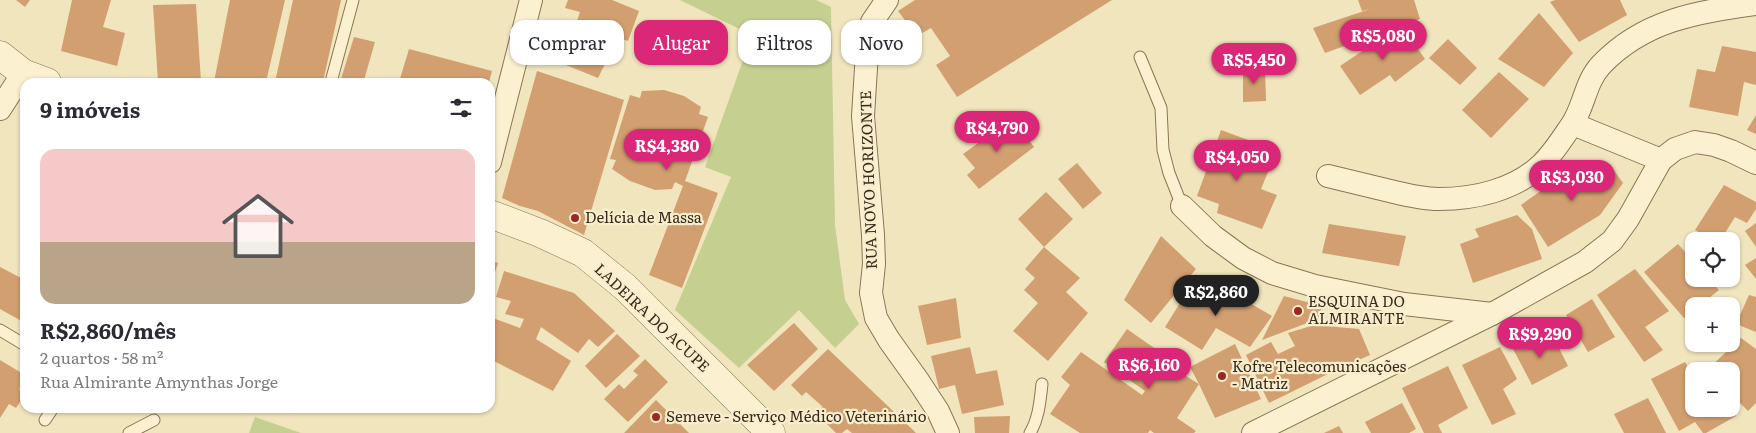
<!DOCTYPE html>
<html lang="pt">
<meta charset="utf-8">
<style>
:root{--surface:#fff;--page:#f2f2f3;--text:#2b2b33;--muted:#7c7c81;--line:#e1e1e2;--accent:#db2777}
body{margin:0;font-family:Literata,serif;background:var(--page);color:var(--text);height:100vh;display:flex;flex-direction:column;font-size:19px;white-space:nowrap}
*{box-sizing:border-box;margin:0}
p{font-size:16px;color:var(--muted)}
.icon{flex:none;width:28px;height:28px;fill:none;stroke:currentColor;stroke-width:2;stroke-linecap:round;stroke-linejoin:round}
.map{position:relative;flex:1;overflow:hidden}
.side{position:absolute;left:20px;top:78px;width:475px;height:335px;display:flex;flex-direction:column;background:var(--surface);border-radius:15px;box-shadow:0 1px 4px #0004}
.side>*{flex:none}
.banner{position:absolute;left:510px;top:20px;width:475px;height:45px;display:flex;gap:10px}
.tools{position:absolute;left:1685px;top:232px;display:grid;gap:10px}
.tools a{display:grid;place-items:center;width:55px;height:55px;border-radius:10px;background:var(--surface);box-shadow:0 1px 4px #0004;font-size:25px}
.price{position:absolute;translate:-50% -42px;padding:0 11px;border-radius:18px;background:var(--accent);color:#fff;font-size:16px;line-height:32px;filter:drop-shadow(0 1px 2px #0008)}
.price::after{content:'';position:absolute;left:50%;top:30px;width:15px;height:11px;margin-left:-8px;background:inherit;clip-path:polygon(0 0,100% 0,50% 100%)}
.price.active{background:#222;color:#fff}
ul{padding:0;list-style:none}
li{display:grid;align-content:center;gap:10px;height:265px;padding:0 20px}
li+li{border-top:1px solid var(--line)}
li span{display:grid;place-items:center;height:155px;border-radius:15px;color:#555}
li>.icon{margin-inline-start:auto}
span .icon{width:90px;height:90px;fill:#fffc;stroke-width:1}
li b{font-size:21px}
h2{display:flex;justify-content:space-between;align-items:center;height:60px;padding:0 20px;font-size:21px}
.pill{padding:0 18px;border-radius:15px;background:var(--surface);box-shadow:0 1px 4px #0004;font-size:18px;line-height:45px}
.pill.active{background:var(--accent);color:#fff}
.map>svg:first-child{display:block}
</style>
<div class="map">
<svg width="1756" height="433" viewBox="0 0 1756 433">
<rect width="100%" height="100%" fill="#f1e5bd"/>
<g fill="#c4cf90">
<polygon points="680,0 816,0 831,7 835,225 845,300 859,324 835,348 799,310 739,368 675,310 731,177 705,167 752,35"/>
<polygon points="255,417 301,433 249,433"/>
</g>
<g fill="#d29f70">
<polygon points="16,0 30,0 25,7"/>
<polygon points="72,0 111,0 103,27 125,33 117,66 61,51"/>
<polygon points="230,0 285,0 266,82 214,82"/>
<polygon points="293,0 341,0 323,82 275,82"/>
<polygon points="568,0 612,0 639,11 628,41 576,24 580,12 565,8"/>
<polygon points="915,0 1112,0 957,97 936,65 950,56 931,28 917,36 898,11"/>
<polygon points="1358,0 1414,0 1420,19 1325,53 1313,28 1370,9 1362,11"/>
<polygon points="1555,0 1620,0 1627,15 1579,42 1550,2"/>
<polygon points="196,4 201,82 158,82 153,5"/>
<polygon points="1539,13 1573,53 1544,87 1498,59"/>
<polygon points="555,25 606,44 598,60 605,64 598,78 556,61 556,54 546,50"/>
<polygon points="1401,25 1425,59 1395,82 1390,75 1360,95 1340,66"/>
<polygon points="354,37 375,42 364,80 371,82 340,82"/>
<polygon points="1448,39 1477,68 1460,85 1429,58"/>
<polygon points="1722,46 1756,52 1756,85 1744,82 1738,116 1689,107 1697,69 1715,72"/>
<polygon points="409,49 492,71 489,82 399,82"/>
<polygon points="1265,68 1266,101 1243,102 1243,70"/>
<polygon points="537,71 624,100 584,235 538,211 520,206 502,198"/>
<polygon points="1499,72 1529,99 1491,138 1462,110"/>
<polygon points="664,90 684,96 701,107 699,114 708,117 685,181 718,193 682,288 649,275 683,186 675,182 672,189 655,190 630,181 612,169 616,160 610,159 630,95 640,98 642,91"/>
<polygon points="1756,115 1756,134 1747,130"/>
<polygon points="1013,118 1034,147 979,189 967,175 975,168 963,154"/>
<polygon points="1221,130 1251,141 1244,159 1270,167 1261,189 1277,195 1262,229 1217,213 1219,204 1197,196"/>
<polygon points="1077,163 1102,193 1083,209 1058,179"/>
<polygon points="1610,165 1623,183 1600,215 1548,247 1521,205 1566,173"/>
<polygon points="1724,185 1756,202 1756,209 1747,223 1735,217 1720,241 1715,241 1695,230"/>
<polygon points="1046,192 1073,219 1044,247 1018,219"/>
<polygon points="1517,215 1532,229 1542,259 1473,283 1460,244 1479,237 1475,229"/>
<polygon points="1756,223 1756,247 1745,231"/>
<polygon points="1329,224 1406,236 1399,266 1322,253"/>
<polygon points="1161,236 1196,269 1151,323 1124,300"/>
<polygon points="1678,244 1694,262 1694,279 1709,279 1719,290 1699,306 1694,306 1694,311 1684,318 1644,272"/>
<polygon points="1044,247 1080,278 1066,292 1088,313 1048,361 1013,331 1038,303 1024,290 1035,278 1025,269"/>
<polygon points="1756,258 1756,279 1745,265"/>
<polygon points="490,261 498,263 490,286"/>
<polygon points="0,267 25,280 25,323 0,309"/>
<polygon points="1635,269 1669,311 1645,327 1663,350 1644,362 1597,295"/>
<polygon points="504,271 574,293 615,331 598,347 589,339 578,353 541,327 536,339 571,361 553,391 490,359 490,325 493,318 520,328 524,319 505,314 511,301 496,297"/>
<polygon points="1195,279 1232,301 1236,295 1272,316 1250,347 1216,328 1202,350 1165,327"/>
<polygon points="1749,295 1756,297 1756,332 1736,324"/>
<polygon points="1284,296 1322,306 1318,319 1262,340"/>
<polygon points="956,298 961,338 927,345 918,306"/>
<polygon points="1592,299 1615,337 1588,352 1566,315"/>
<polygon points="794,323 818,349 774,391 747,365"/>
<polygon points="1314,325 1359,329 1370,355 1336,370 1269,403 1246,355 1271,342 1278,354 1295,346 1288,333"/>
<polygon points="1127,329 1167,357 1163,362 1199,384 1190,367 1235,344 1261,399 1215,418 1199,384 1177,418 1196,431 1194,433 1154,433 1150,430 1148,433 1080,433 1050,414 1070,385 1061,377 1081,352 1142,395 1145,391 1104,362"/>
<polygon points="617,334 640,356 606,388 585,366"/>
<polygon points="1531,338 1536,346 1554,338 1568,366 1532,385 1512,347"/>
<polygon points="1741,338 1756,349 1756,403 1748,411 1731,394 1731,371 1710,371 1708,369"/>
<polygon points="970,347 976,374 997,370 1004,405 962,414 955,385 939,389 931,356"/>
<polygon points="1500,347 1517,379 1503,389 1516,414 1492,425 1462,365"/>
<polygon points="828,349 913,430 916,433 852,433 847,429 842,433 836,433 815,412 823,407 806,392 802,396 791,385"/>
<polygon points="645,359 668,382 628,422 604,399 619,384 624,389 638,375 633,371"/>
<polygon points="0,360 25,375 25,378 19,389 25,394 16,408 9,404 0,418"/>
<polygon points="1685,362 1694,378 1694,409 1730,409 1736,416 1706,433 1703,433 1695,422 1679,431 1651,379"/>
<polygon points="1448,366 1468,408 1438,425 1442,433 1424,433 1402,388"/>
<polygon points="1648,398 1666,433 1624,433 1614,414"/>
<polygon points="656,400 689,433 624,433"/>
<polygon points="1402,403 1416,429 1409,433 1371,433 1365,422"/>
<polygon points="1010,416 1009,433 975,433 974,417"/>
<polygon points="1339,426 1343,433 1324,433"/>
</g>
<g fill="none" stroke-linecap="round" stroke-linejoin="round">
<defs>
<g id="service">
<polyline points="1140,57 1161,108 1163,150 1169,173 1182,206"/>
<polyline points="331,82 353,0"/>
<polyline points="0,330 25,345"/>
<polyline points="45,420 53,408"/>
<polyline points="129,433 154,420"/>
<path d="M1030 433C1039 418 1040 401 1042 384"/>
</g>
<g id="minor">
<polyline points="887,0 872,22 867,52 863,116 873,235 874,264 871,293 876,318 889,340 919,382 938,411 948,433"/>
<polyline points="0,109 23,73"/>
<polyline points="1573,124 1661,160"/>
<polyline points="490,162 531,0"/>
<path d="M1328 176C1349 181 1370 186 1390 191 1406 195 1423 199 1439 199 1475 199 1514 190 1541 165 1552 155 1562 139 1571 126 1584 108 1585 82 1601 65 1644 20 1697 12 1756 4"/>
<polyline points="1182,206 1213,236 1243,258 1272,273 1315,286 1404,304 1492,314"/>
<polyline points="1253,433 1492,314 1585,262 1612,241 1628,219 1661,160 1675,149 1695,142 1714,145 1731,151 1756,163"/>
</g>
<g id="tertiary">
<polyline points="0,55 23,73 47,82"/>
<polyline points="490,214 540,233 583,253 625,287 771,433"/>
</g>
</defs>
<use href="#service" stroke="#8a7555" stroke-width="13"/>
<use href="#minor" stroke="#8a7555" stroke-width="24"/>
<use href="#tertiary" stroke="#8a7555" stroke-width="29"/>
<use href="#service" stroke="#fbf1d1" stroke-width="11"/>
<use href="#minor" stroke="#fbf1d1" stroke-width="22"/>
<use href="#tertiary" stroke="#fbf1d1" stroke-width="28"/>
</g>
<g fill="#9d2821" stroke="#f8eecd" stroke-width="2">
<circle cx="575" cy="218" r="5"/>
<circle cx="1298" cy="311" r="5"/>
<circle cx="1222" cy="376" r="5"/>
<circle cx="656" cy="417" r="5"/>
</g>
<g text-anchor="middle" stroke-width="4.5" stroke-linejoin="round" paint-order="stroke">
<g font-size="15" fill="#382b1b" stroke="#f8eecd">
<text transform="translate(869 180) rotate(-92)" y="5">RUA NOVO HORIZONTE</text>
<text transform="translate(652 318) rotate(43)" y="5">LADEIRA DO ACUPE</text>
</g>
<g font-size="15" fill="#382b1b" stroke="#f8eecd" text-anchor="start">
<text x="585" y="223">Delícia de Massa</text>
<text x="1308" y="307">ESQUINA DO<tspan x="1308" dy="17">ALMIRANTE</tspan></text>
<text x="1232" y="372">Kofre Telecomunicações<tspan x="1232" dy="17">- Matriz</tspan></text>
<text x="666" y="422">Semeve - Serviço Médico Veterinário</text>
</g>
</g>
</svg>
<div class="tools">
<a><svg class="icon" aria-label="locate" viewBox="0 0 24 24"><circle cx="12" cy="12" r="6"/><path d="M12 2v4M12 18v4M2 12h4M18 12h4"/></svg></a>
<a>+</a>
<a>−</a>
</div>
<b class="price" style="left:1383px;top:61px">R$5,080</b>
<b class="price" style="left:1254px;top:85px">R$5,450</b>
<b class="price" style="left:997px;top:153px">R$4,790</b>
<b class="price" style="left:667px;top:171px">R$4,380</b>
<b class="price" style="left:1237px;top:182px">R$4,050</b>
<b class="price" style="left:1572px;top:202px">R$3,030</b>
<b class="price active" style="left:1216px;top:317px">R$2,860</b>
<b class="price" style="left:1540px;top:359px">R$9,290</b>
<b class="price" style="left:1149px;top:390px">R$6,160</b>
<div class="banner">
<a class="pill">Comprar</a>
<a class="pill active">Alugar</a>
<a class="pill">Filtros</a>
<a class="pill">Novo</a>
</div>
<section class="side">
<h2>9 imóveis<svg class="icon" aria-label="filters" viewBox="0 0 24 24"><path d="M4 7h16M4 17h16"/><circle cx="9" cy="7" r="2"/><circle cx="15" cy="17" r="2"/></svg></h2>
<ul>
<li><span style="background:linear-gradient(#f6c9c9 60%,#b9a48a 0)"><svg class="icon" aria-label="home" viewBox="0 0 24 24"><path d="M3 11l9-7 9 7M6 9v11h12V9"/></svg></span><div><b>R$2,860/mês</b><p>2 quartos · 58 m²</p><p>Rua Almirante Amynthas Jorge</p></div></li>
</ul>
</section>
</div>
